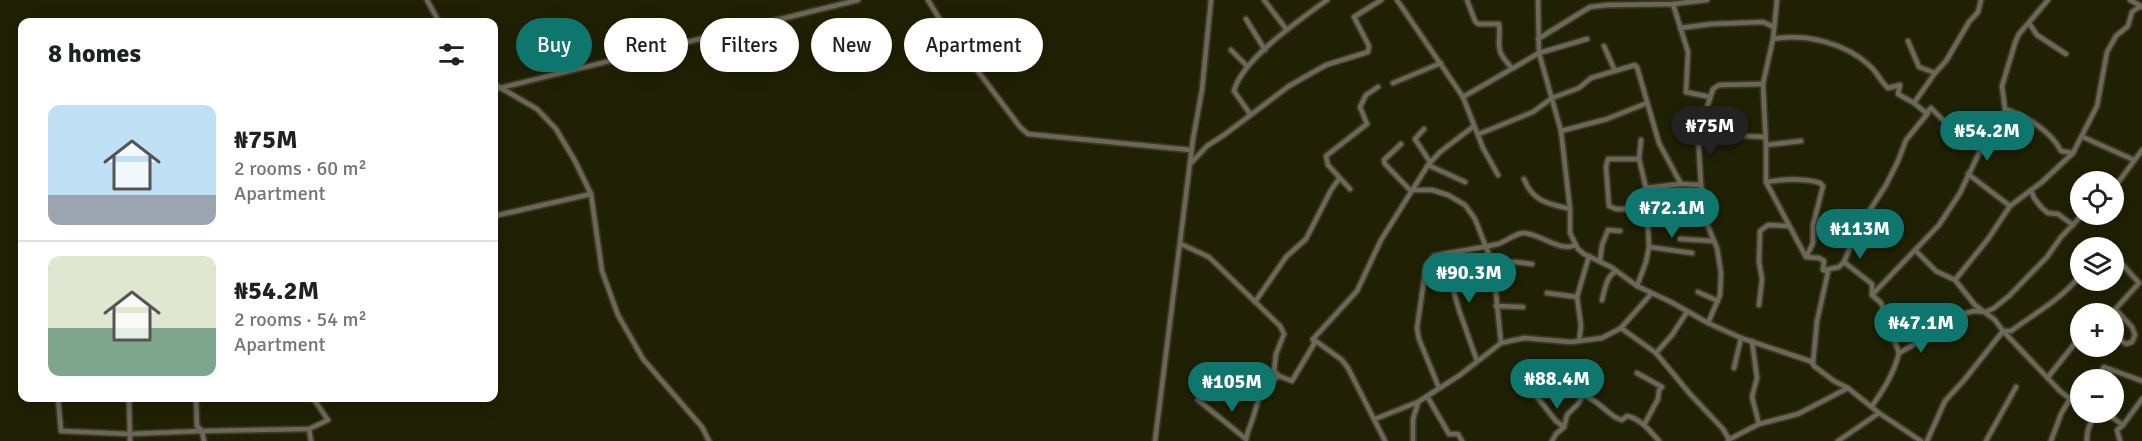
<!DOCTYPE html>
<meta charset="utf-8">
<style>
:root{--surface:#fff;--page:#f6f6f6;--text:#202124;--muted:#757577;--line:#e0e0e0;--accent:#0f766e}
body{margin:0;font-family:Signika,sans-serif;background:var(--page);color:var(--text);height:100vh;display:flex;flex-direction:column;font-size:22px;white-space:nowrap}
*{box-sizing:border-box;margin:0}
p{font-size:20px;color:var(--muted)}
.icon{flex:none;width:33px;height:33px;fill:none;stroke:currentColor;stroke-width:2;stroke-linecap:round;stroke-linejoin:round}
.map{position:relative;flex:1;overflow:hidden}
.side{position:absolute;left:18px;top:18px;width:480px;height:384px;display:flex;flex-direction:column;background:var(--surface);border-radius:12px;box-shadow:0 3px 15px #0003}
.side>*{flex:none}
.top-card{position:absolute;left:516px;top:18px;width:570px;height:54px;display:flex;gap:12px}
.fabs{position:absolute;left:2070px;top:171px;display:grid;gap:12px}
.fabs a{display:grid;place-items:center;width:54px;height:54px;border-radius:50%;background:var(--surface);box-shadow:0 3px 15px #0003;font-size:30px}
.price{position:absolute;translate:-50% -51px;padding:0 14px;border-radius:21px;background:var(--accent);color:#fff;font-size:20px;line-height:39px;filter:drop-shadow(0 2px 3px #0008)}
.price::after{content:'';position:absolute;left:50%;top:36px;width:18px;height:14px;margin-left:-9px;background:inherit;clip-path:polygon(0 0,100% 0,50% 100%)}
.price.current{background:#222;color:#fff}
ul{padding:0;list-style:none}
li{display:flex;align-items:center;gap:18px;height:150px;padding:0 30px}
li+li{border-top:2px solid var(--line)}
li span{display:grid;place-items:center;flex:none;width:168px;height:120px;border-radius:12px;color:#555}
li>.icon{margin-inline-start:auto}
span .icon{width:72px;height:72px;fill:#fffc;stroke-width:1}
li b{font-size:26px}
h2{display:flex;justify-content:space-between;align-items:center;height:72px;padding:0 30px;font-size:26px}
.pill{padding:0 21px;border-radius:27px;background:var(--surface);box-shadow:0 3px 15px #0003;font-size:21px;line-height:54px}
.pill.current{background:var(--accent);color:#fff}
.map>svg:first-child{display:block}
</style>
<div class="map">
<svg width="2142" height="441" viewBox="0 0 2142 441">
<rect width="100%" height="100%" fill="#202004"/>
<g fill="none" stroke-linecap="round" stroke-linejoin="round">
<defs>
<g id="minor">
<polyline points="427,0 439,22"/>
<polyline points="928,0 943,25 1020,127 1028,134 1191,150"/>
<polyline points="1264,0 1287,30"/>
<polyline points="1397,0 1463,97 1483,148 1498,175"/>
<path d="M1467 0 1475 21 1478 24H1499C1501 47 1493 48 1512 68"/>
<polyline points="1538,0 1539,53 1561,131 1570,209 1570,233 1578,249 1584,254 1611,267 1637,286 1671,302 1708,323 1741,338 1810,361 1813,364"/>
<polyline points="1777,0 1773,39 1763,84 1766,145 1766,182 1806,257 1819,258 1824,261 1823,270 1828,272 1817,321 1813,363 1814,366 1834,381 1848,388 1879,413 1921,441"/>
<polyline points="2130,0 2141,6"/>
<polyline points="1673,4 1688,52 1686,92 1710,97"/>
<polyline points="1246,19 1265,50"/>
<polyline points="2029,23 2037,35 2066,54"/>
<polyline points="1680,28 1712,24 1763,22 1774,27"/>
<polyline points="1538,39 1590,7 1607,5 1673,4 1707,0"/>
<path d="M1773 39C1805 33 1846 43 1870 66 1877 72 1880 81 1888 88L1900 85 1898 94 1914 103 1926 113 1931 108 1945 122 1966 135 1980 151"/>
<polyline points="1908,41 1919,67 1935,73"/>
<polyline points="1604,46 1615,71"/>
<polyline points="1231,50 1247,66"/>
<polyline points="1393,83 1441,63"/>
<polyline points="494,84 537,109 556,129 575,161 591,194 602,271 618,315 643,359 702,427 709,441"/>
<polyline points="500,88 858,0"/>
<polyline points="1463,97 1539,53 1587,39"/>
<polyline points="1914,103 1935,73 1946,61 1969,22 1978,12 1981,0"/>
<path d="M2005 109C2026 116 2051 131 2061 151L2073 153"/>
<path d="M1250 114 1234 91C1242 59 1301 19 1327 0"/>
<polyline points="1699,128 1746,136 1765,137"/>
<polyline points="1424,129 1415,139 1430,162"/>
<polyline points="1561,131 1607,119 1647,103"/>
<polyline points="1479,134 1533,112 1552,98 1579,88 1591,78 1635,65 1637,67 1659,143 1681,184"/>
<polyline points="2083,137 2134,160"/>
<polyline points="1401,144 1384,160 1385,164 1410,190 1432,190 1448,195 1465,205 1475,219 1493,265 1501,343"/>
<polyline points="1766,145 1801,141"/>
<polyline points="1639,159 1641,140"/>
<polyline points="1191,163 1207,146 1224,135 1289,86 1326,65 1368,52 1369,46 1354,17 1381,0"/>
<polyline points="1428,165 1465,182"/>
<polyline points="1968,174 2010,206"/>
<path d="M1524 179C1533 202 1549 204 1570 209"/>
<path d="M1766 182C1784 179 1802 178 1820 183L1823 186 1813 225V243L1806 257"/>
<polyline points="1701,185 1698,135 1713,89 1719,85 1763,84"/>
<polyline points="1646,188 1639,159 1608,159 1606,167 1609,206 1616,209 1647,209"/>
<polyline points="2114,188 2142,150"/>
<polyline points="1350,189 1328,165 1326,156 1367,124 1360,107 1366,95 1378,87"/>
<polyline points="2031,190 2034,198 2042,208 2048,213 2058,214 2073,225"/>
<polyline points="494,216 591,194"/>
<polyline points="1680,239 1714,241"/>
<polyline points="1181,244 1209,257 1280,326 1284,334 1276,354 1274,371 1279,376 1292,381 1314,344 1313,339 1357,291 1381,240 1428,165 1440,152 1474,126"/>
<polyline points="1649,247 1692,253"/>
<polyline points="1915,250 1936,271 1955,280 1975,305 1995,320 2003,331 2060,391 2070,399 2080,405"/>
<polyline points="1443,254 1459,310 1477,361"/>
<polyline points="1600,261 1602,245 1608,230 1620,231"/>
<polyline points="1844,262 1857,230 1886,185 1898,161 1906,140 1928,113"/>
<polyline points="1493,265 1515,262 1532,264"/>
<polyline points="1825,270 1839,267 1844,262 1872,284 1872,295 1881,303 1899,353"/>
<polyline points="1955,280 1988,239 2010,206 2042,182 2073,153 2097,106 2107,52 2116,36 2128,26 2132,12 2139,7 2142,7"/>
<polyline points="1637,286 1646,262 1649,247 1646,188 1681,184 1701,185 1707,224 1717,248 1721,273 1720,295 1708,323"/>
<polyline points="1698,292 1718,301"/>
<polyline points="1547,293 1577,297"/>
<polyline points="1872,295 1939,225 1960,193 1980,151 1997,134 2003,122 2005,109 2002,86 2015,43 2019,34 2048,0"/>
<path d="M1602 300C1605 289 1606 277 1616 271"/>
<polyline points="1255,302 1286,257 1306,239 1331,190 1339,179"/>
<polyline points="1759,305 1762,279 1759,262 1760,231 1768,225 1789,226"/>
<polyline points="1496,306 1523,307"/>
<polyline points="2111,314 2139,283 2123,265"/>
<polyline points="1621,328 1656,353 1690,394 1723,429 1729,439"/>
<polyline points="2114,336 2126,344 2132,342 2135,335 2132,327 2116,310"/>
<polyline points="1313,339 1342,360 1348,368 1385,441"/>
<polyline points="1579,341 1581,326 1577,297 1589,256"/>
<polyline points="1752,341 1757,378 1752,397 1759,424"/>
<polyline points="1656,353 1672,335 1687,312"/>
<polyline points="1734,368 1741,338"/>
<polyline points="1637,373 1662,387 1659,390 1658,399 1644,425"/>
<polyline points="2048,377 2080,337"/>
<polyline points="2096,380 2104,367 2142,381"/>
<polyline points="1525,382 1556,421 1564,427"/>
<path d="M1439 388 1419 339 1417 328 1426 266 1434 256C1455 251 1477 249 1498 244 1507 241 1514 234 1523 233 1537 232 1561 253 1575 245"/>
<polyline points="1427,396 1449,434 1458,434 1462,441"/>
<polyline points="58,398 61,431 129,434 202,431 204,441"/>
<polyline points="129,398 130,441"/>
<polyline points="196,398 197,426 202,431 309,429 328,420 313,398"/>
<polyline points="1198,400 1246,439"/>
<path d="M1872 406C1884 389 1894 373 1899 353L1939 330 1959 315 1974 311 1986 312 1994 308 2009 296 2047 257 2061 237 2083 214"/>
<polyline points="2099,412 2113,418 2123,425"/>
<polyline points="1375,419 1418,402 1460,375 1501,343 1524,338 1571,342 1602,338 1621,328 1651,294"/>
<polyline points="309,429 311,441"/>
<path d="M1246 439C1248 429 1253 420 1255 411 1260 393 1263 387 1279 376"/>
<polyline points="1728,440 1759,424 1798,414 1848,388"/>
<polyline points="1155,441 1193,139 1202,90 1211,0"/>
<polyline points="1413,441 1413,419 1418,403"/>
<path d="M1552 441 1556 434 1564 427 1567 415 1578 404 1583 395C1598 399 1610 418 1622 420L1627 416C1641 419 1650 431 1659 441"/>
<polyline points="1838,441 1879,413"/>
<path d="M1927 441 1945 401 1965 379 2003 331H2011C2034 314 2060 300 2079 277"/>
<polyline points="1986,441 2016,387"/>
<polyline points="2051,441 2061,414 2070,399"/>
<path d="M2087 441C2086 430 2091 421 2097 412"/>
<polyline points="2120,441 2117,430 2123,425 2142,399"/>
</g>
</defs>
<use href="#minor" stroke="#3a3a20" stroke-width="8"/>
<use href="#minor" stroke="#6d665a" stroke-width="4.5"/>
</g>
</svg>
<div class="fabs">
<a><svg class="icon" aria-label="locate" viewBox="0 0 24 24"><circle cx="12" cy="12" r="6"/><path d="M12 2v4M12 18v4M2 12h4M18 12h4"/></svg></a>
<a><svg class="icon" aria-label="layers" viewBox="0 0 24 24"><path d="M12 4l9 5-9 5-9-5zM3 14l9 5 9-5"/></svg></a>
<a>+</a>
<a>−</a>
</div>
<b class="price current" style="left:1710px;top:157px">₦75M</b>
<b class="price" style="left:1987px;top:162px">₦54.2M</b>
<b class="price" style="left:1672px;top:239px">₦72.1M</b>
<b class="price" style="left:1860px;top:260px">₦113M</b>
<b class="price" style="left:1469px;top:304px">₦90.3M</b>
<b class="price" style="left:1921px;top:354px">₦47.1M</b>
<b class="price" style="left:1557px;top:410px">₦88.4M</b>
<b class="price" style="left:1232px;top:413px">₦105M</b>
<div class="top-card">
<a class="pill current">Buy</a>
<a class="pill">Rent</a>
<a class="pill">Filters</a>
<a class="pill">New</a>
<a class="pill">Apartment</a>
</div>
<section class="side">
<h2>8 homes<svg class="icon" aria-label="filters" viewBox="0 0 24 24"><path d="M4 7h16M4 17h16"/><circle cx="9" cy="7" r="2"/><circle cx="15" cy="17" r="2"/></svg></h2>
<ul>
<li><span style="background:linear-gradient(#bfe0f5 75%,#9aa5b1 0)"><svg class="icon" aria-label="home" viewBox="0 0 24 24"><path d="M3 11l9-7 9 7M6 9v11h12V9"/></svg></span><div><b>₦75M</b><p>2 rooms · 60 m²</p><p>Apartment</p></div></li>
<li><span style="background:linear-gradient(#dfe7d0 60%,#7fa58c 0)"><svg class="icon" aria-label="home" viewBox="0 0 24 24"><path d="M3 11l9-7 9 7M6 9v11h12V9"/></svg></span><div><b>₦54.2M</b><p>2 rooms · 54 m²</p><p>Apartment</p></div></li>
</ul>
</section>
</div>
